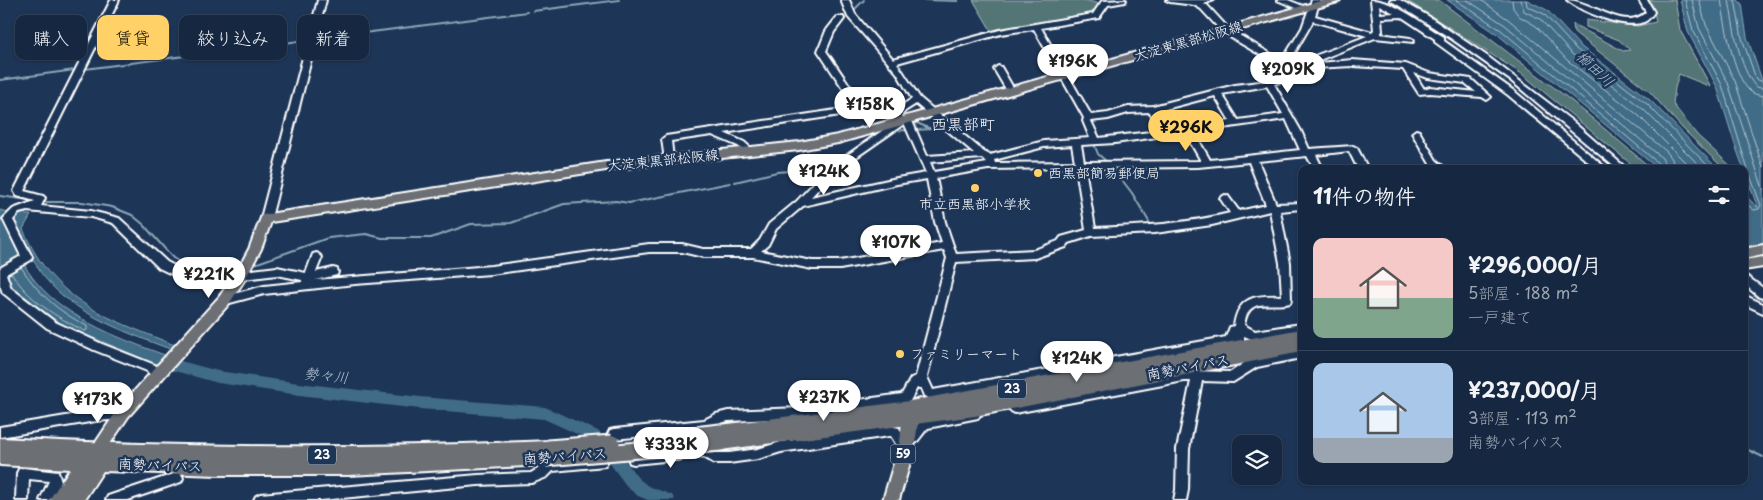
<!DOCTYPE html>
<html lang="ja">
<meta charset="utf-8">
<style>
:root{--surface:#162841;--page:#23344c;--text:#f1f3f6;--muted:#9ea6b1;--line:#35445a;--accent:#ffd166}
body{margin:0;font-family:"Playpen Sans","Klee One",sans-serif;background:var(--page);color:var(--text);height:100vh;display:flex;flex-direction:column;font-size:19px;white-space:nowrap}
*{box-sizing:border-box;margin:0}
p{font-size:16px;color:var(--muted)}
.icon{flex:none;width:28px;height:28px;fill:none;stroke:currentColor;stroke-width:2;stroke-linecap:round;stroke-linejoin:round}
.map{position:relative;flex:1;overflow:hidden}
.panel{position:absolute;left:1298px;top:165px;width:450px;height:320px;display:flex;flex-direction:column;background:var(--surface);border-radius:10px;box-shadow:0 1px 4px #0004,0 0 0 1px var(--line)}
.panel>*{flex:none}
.top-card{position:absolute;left:15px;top:15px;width:475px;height:45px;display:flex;gap:10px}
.fabs{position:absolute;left:1232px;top:435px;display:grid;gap:10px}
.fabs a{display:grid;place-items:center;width:50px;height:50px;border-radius:10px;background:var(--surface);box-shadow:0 1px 4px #0004,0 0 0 1px var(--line);font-size:25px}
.price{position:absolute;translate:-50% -42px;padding:0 11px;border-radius:18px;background:#fff;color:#222;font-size:16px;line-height:32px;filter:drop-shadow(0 1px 2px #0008)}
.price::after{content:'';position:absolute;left:50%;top:30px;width:15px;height:11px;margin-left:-8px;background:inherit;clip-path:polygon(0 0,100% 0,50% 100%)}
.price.on{background:var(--accent);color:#111}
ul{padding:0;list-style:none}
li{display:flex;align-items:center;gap:15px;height:125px;padding:0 15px}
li+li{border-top:1px solid var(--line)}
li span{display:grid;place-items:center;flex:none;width:140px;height:100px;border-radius:10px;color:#555}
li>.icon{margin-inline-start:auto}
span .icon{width:60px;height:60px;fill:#fffc;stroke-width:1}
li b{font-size:21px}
h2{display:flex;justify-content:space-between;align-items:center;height:60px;padding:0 15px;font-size:21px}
.tag{padding:0 18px;border-radius:10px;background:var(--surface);box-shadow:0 1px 4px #0004,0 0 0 1px var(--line);font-size:18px;line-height:45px}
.tag.on{background:var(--accent);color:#111}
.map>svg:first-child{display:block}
</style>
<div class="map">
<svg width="1763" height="500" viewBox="0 0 1763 500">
<rect width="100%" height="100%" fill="#1d3557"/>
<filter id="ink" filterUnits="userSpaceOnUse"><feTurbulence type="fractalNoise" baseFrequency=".02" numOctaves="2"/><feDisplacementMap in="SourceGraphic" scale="10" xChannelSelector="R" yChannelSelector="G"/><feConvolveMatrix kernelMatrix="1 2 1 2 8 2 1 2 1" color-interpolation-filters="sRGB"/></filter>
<g filter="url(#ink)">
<g fill="#537576" stroke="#a9baba">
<polygon points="973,0 1084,0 1101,4 1094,14 992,32"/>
<polygon points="1406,0 1439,0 1573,102 1652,169 1637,169 1522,74"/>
<polygon points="1649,0 1675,0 1680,30 1711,87 1679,74 1675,88 1673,104 1697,135 1734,169 1724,169 1682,128 1650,92 1574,32 1573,24 1623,51 1630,50 1619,40 1586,27 1586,20 1638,26 1656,22 1653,6"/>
</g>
<g fill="#406c87" stroke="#8ca7b7">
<polygon points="1447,0 1527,0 1547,10 1579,45 1650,100 1718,169 1658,169 1497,34"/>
<polygon points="1680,0 1738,0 1742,4 1747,37 1763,83 1763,261 1744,244 1744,194 1758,208 1735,145 1717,87 1688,32"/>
<path d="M0 210 10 213 8 216H17L25 213 26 215H31L23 229C55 305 110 318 179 347L175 351C131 334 76 316 45 278 40 273 37 265 32 259 27 250 18 238 17 229H14L13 227 16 226 12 219H4L6 228 11 229 8 230C16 247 24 269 37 283 68 320 126 341 170 357L161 366 62 325 13 287H9L11 285 0 263Z"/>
</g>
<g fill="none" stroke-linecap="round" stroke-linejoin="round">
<g stroke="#b3c4cf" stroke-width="1">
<polyline points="1456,0 1501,30 1658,163 1660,169"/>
<polyline points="1467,0 1505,25 1662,158 1667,169"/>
<polyline points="1481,0 1509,20 1667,152 1672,159 1674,169"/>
<polyline points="1512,0 1513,8 1519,16 1536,26 1567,60 1638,115 1692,169"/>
<polyline points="1520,0 1524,11 1540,19 1572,54 1643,109 1703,169"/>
<polyline points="1526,0 1527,6 1544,14 1576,49 1647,104 1711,169"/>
<polyline points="1685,0 1693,30 1722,85 1748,170 1761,205 1759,209 1754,210 1744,202"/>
<polyline points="1692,0 1699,28 1728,83 1763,189"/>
<polyline points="1699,0 1706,25 1735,81 1763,168"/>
<path d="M1721 0C1725 22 1733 75 1749 90 1752 94 1758 95 1763 96"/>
<path d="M1729 0C1734 27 1738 66 1756 87L1763 88"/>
<polyline points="1735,0 1742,38 1756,79 1763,82"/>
<path d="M11 272C28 300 56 317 85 331L87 330V326C59 312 38 294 21 267"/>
</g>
<g stroke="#8ca7b7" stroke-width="2">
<polyline points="926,0 958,1"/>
<polyline points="533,11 619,0"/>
<polyline points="853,11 864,0"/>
<polyline points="317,39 527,12"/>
<polyline points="85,69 307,40"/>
<polyline points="0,80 75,70"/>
<polyline points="872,106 896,115"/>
<polyline points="912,121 931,129 946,129"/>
<polyline points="916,130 931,129"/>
<polyline points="893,131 908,130"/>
<polyline points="1094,144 1098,154 1107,162"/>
<polyline points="983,151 995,154"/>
<polyline points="1112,167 1132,193 1151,225"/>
<polyline points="735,182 777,172 829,168"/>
<polyline points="0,196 35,201"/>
<polyline points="42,202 82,202 112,207 132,215 143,224 173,258 201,274 240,268"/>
<polyline points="252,265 328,238 366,234 382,238 431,238 471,224 511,223 564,204 616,201 629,203 730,183"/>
<polyline points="1744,448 1763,457"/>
</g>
<polygon fill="#406c87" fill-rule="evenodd" points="158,355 218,371 299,383 420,397 545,407 598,431 621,455 638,478 648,486 672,495 675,500 648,500 638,496 628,488 611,465 588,439 544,419 420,409 299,395 218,383 153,365 151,361 153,357"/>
<defs>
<g id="minor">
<path d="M111 0H119L24 191 43 196 45 198 41 206 91 211 119 218 167 262 192 275 204 276 277 267 306 273 313 254 317 253 322 257 316 272 333 268 337 269 338 272 337 275 315 280 491 266 649 244H682L703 249H751L760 240 769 224 797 201 826 170 896 121 891 117C897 109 903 104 912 99L897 73 848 17 841 0H849L855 14 893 59 1000 30 1093 14 1102 1 1126 0 1125 2 1108 5 1099 18 1041 28 1091 115 1108 113 1128 107 1153 106 1235 85 1267 81 1286 73 1288 71 1223 33 1201 9 1194 5 1170 2 1166 0H1214L1203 4 1207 5 1229 29 1288 64 1286 54 1302 28 1312 0H1320L1315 16 1372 32 1374 30 1371 0C1394 0 1424 25 1444 37V41L1514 91 1607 169H1597L1508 95 1435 42V39L1402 17 1381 18 1382 31 1380 34 1410 38 1414 40 1413 42 1375 38 1309 64 1352 60 1406 64 1429 73 1471 79 1491 97 1487 100 1482 97 1430 93 1419 94 1403 69 1352 66 1296 69 1293 77 1274 84 1301 131 1309 149 1353 146 1357 148 1368 169H1358L1349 151 1316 155 1323 169H1314L1307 156 1258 161 1276 204 1301 203V209L1280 211 1290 263 1291 300 1290 303C1269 309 1249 294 1244 325L1255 331 1301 324V332L1254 340 1244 336V353L1243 356 1239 357 1235 356 1233 344 934 400 924 396 921 388H917L910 401 898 405 801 418 728 421 717 424 706 430 614 439 610 438 608 434 610 430 614 429 704 420 716 414 728 411 801 408 902 394 911 378 916 376 947 258 944 250 840 269H812L753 257H703L682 252H649L491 274 355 284 264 294 226 304 222 303 221 300 222 297 264 286 302 282V280L277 275 204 284 190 283 159 268 113 223 91 217 27 211 19 213 13 220 32 257 31 260 6 274 11 288 55 322 102 344 155 365 164 376 162 379 158 381 154 379 147 371 94 350 47 328 3 293 0 285V268L21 256 3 219 13 209 35 201 17 196 14 191ZM1379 5 1394 13 1380 14ZM1313 21 1367 36 1296 63 1294 54ZM1034 29 1084 118 1083 121 1090 138 1044 141 990 155 984 152 920 98 897 63 1001 34ZM1414 73 1428 78 1465 83 1476 92 1430 87 1424 89ZM1267 86 1283 114 1238 120 1222 94ZM1215 96 1230 121 1168 130 1158 111ZM916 104 974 153 927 156 912 121 901 116 905 111ZM1150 112 1159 131 1099 138 1091 121 1108 119 1128 113ZM1286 119 1300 150 1210 160 1194 132ZM904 124 905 125 926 173 897 178 811 197 832 174ZM1185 133 1201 161 1084 162 1081 145 1115 143ZM1072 145 1075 162 995 163 994 160 1044 147ZM982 158 987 163 934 172 930 162ZM1249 162 1266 205 1239 211 1228 196 1225 195 1220 198 1230 213C1186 224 1141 226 1095 228L1085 168 1198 167ZM1076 168 1086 230 1061 237 1058 241 1034 250 956 254 945 222 936 178 988 169ZM927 179 935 222 942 243 840 261H812L761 251 768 245 776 229 803 206 897 184ZM1270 211 1280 263 1282 296C1256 295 1238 296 1234 326L1230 327 1226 337 933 390 927 377 956 262 1035 258 1066 247 1069 243 1091 236 1155 233 1212 225Z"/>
<polygon points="318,0 326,0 271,218 266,222 261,218"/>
<polygon points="1277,0 1288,0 1308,8 1307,10 1301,10"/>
<polygon points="1390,0 1400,0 1428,16 1487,56 1572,121 1627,169 1617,169 1510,80 1452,39"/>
<path d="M1567 0C1591 0 1625 33 1646 12L1639 0H1647L1654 12C1652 15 1649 19 1646 21 1628 31 1582 12 1567 0Z"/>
<polygon points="837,17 843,17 844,19 834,32 826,51 856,95 873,106 874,108 873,110 724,133 744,142 754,151 749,154 738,146 712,135 671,141 673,158 671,160 665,160 662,139 666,136 862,106 850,99 818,51 826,31"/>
<polygon points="998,66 1001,67 1015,91 1014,93 1008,93 1007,91 994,69"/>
<polygon points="1416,130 1419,131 1436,160 1446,169 1436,169 1430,164 1412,133"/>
<polygon points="1744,274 1763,288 1763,298 1759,297 1744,284"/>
<polygon points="1744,295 1763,304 1763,313 1744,304"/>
<polygon points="1301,350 1301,358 1257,367 1233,382 1202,381 1189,449 1188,490 1186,500 1174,500 1176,490 1177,449 1191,381 1184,381 1015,413 1011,411 1009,408 1011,405 1015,403 1184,371 1231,372 1244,363 1256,358"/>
<polygon points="123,409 127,411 129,414 127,417 123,419 96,421 0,437 0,427 96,411"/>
<path d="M974 410 978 412 980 415 978 418 928 428C918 438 914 453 898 447L891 436H889L781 452 758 459 729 463H714L704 457 634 464 630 463 628 459 630 455 634 454 706 447 716 453H729L758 449 781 442 889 426 899 428 905 438H907L921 420Z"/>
<polygon points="601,457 605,458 607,462 605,466 553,471 547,477 532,483 478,485 321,500 254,500 256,496 260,494 478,475 531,473 550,461"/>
<polygon points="23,468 58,472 61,482 52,500 40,500 49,481 29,479 28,500 16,500 17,473 19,469"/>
<polygon points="177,473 181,474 183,478 181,482 128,500 106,500 108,496"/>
</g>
<g id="major">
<polygon points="1324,0 1340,0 1338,2 838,143 799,150 606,170 271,222 261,249 245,279 229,304 128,417 102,456 97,458 92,456 90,451 118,409 219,297 236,273 249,249 262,215 606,162 799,142 838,135"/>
<path d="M910 402 915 404C925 424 905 478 899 500H883L900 443 903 408 905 404Z"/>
</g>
<g id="highway">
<polygon points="1763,245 1763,255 1744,259 1744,249"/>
<polygon points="1763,257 1763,267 1744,270 1744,260"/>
<polygon points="1301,329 1301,352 975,416 721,450 715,448 713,443 716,438 712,432 714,427 720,425 910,401"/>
<path d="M0 438C183 448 365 449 548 441L554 443 556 448 552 454 554 458 552 463 546 465 349 475H218L103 471 84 500H49L70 469 0 465Z"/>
</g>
</defs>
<use href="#minor" stroke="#fff" stroke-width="4"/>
<use href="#major" stroke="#fff" stroke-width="4"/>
<use href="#highway" stroke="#fff" stroke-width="4"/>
<use href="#minor" fill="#1d3557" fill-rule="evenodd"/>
<use href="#major" fill="#6c6f75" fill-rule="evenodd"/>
<use href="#highway" fill="#6c6f75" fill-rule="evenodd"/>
<defs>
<g id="highway-bridge">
<polyline points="676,437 720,432"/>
<polyline points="548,448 612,443"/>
<polyline points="546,458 721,443"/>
</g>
</defs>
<use href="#highway-bridge" stroke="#fff" stroke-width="19" stroke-linecap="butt"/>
<use href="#highway-bridge" stroke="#6c6f75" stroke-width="15"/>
</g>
</g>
<g fill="#ffd166" stroke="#1d3557" stroke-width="2">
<circle cx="1038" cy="173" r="5"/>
<circle cx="975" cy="188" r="5"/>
<circle cx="900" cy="354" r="5"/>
</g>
<g text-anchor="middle" stroke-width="5" stroke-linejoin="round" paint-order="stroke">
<g fill="#1d3557" stroke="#bbc2cd" stroke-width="1">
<rect x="998" y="379.5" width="28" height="19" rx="4"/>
<rect x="890.5" y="444.5" width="25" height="19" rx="4"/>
<rect x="308" y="445.5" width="28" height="19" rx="4"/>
</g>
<g font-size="12" font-weight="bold" fill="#fff">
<text x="1012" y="393">23</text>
<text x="903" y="458">59</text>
<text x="322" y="459">23</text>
</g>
<g font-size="14" fill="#fff" stroke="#1d3557">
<text transform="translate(1188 41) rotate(-16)" y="5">大淀東黒部松阪線</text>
<text transform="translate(663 160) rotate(-6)" y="5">大淀東黒部松阪線</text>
<text transform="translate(1188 367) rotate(-11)" y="5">南勢バイパス</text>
<text transform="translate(565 456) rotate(-4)" y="5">南勢バイパス</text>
<text transform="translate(160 465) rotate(2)" y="5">南勢バイパス</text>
</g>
<g font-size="14" fill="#fff" stroke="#1d3557" text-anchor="start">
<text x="1048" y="178">西黒部簡易郵便局</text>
<text x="975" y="209" text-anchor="middle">市立西黒部小学校</text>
<text x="910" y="359">ファミリーマート</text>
</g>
<g font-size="15" font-style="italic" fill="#b3c4cf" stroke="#1d3557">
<text transform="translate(1595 69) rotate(43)" y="5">櫛田川</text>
<text transform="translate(326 376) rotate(6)" y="5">勢々川</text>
</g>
<g font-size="16" fill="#fff" stroke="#1d3557">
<text x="963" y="130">西黒部町</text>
</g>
</g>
</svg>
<div class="fabs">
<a><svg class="icon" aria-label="layers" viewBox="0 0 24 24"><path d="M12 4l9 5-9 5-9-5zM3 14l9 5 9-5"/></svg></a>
</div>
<b class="price" style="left:1073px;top:86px">¥196K</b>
<b class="price" style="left:1288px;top:94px">¥209K</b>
<b class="price" style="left:870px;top:129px">¥158K</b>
<b class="price on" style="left:1186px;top:152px">¥296K</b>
<b class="price" style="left:824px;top:196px">¥124K</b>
<b class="price" style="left:896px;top:267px">¥107K</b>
<b class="price" style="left:209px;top:299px">¥221K</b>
<b class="price" style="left:1077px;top:383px">¥124K</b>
<b class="price" style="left:824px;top:422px">¥237K</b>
<b class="price" style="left:98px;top:424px">¥173K</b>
<b class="price" style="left:671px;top:469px">¥333K</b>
<div class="top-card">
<a class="tag">購入</a>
<a class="tag on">賃貸</a>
<a class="tag">絞り込み</a>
<a class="tag">新着</a>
</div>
<section class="panel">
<h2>11件の物件<svg class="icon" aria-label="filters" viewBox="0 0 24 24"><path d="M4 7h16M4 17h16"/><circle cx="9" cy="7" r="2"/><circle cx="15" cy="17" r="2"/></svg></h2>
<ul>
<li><span style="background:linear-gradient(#f6c9c9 60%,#7fa58c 0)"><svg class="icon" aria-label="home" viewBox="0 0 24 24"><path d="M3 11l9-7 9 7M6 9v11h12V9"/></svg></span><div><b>¥296,000/月</b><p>5部屋 · 188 m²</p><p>一戸建て</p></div></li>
<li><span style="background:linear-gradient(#a9c7e8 75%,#9aa5b1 0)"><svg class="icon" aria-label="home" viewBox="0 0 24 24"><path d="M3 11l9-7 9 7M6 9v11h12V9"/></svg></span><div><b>¥237,000/月</b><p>3部屋 · 113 m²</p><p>南勢バイパス</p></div></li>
</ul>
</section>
</div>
